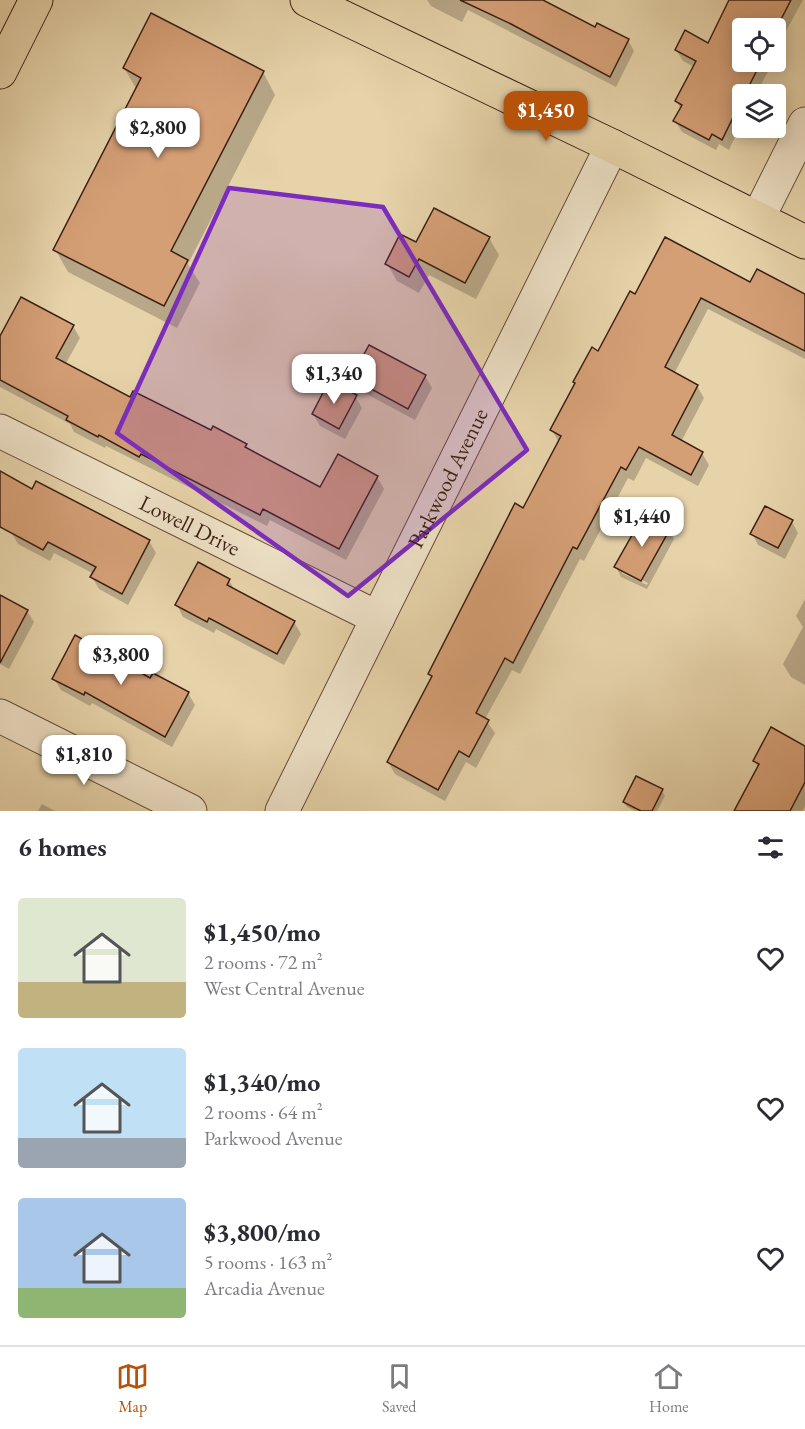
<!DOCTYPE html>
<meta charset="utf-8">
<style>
:root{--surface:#fff;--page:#f2f2f3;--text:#2b2b33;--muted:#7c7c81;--line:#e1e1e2;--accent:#b45309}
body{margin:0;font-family:"EB Garamond",serif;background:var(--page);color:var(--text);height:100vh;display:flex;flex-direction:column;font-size:22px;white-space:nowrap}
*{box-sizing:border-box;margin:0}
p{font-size:20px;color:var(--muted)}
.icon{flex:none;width:33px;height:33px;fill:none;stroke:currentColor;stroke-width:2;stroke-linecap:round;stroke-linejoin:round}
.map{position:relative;height:811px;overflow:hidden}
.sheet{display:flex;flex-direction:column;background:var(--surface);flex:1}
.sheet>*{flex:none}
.fabs{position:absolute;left:732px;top:18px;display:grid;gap:12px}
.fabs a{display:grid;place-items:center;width:54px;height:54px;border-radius:6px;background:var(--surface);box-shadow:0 3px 15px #0003;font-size:30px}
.price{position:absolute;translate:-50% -51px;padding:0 14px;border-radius:12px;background:#fff;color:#222;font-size:20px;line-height:39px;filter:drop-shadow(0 2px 3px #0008)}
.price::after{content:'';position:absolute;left:50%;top:36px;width:18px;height:14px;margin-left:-9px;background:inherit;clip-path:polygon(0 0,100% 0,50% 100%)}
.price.current{background:var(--accent);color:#fff}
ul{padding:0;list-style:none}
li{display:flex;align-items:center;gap:18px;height:150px;padding:0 18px}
li span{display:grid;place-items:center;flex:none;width:168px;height:120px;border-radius:6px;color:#555}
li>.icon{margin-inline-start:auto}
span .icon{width:72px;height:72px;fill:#fffc;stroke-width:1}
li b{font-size:26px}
h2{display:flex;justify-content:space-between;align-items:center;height:72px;padding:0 18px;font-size:26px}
.tab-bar{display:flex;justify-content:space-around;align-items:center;height:84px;border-top:2px solid var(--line);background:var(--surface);font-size:16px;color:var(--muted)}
.tab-bar a{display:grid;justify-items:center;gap:3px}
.tab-bar .current{color:var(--accent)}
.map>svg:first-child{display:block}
</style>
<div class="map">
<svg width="805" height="811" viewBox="0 0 805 811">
<rect width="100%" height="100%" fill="#e7d3aa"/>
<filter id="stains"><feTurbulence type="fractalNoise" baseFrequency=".00333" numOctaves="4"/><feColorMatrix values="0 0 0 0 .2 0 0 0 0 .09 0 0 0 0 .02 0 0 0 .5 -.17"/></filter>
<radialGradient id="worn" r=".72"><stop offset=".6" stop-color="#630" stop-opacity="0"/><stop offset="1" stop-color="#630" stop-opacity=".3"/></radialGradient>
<g fill="#0003" fill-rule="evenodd">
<polygon points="427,0 539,0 596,29 628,40 634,51 616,87 468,10 462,22 431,6"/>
<polygon points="731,0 803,0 780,42 781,44 776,56 776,28 742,28 742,62 773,62 756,94 742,94 742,122 729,150 719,144 716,150 682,132 675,121 681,109 676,101 694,67 683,61 676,50 708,45"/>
<polygon points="124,68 263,72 275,95 188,264 200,283 177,328 68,272 55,249 137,90"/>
<polygon points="489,238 499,255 476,299 429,275 419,293 397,281 387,264 417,244"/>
<polygon points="751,285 805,294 805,359 708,309 674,374 697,386 704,398 681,442 702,453 709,465 698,486 646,458 634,481 628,478 584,561 580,559 520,674 512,670 485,719 495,733 476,768 466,762 445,801 395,774 388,762 432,677 430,674 524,510 559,443 552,430 635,296"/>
<polygon points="73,326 80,338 65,365 131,399 246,445 249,451 321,489 377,477 384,489 346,560 270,520 267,526 106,446 105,448 74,432 70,424 0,387 0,341"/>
<polygon points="425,376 432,388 415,420 359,390 353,378"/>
<polygon points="355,396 362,408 345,439 320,426 313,414"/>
<polygon points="0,473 33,491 149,541 156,553 128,605 99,589 92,577 94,574 54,553 50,561 18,544 11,532 0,523"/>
<polygon points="792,522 798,533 785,559 758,545 752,533"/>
<path d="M669 530 674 539 647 589 621 577 616 567ZM622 570 648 583 647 585 622 573Z"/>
<polygon points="229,580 235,591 294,622 301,634 284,665 216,629 214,633 183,617 177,605"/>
<polygon points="0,596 27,611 34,622 9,669 0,664"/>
<polygon points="805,599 805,685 791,677 783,664 803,627 796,616"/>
<polygon points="54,679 188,693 195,705 172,747 92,703 90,706 61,690"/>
<polygon points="805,747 805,806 802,811 734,811 758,767 755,761"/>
<polygon points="662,791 665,796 657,811 635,811 627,807 624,802"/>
<polygon points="42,804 55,811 38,811"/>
</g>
<g fill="#d59f76" stroke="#3a1f13" stroke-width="1.5">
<polygon points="460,0 543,0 595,27 597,23 629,39 610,77 511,24"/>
<polygon points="729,0 791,0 776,29 742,28 742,62 761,62 745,94 742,94 742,99 722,140 712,134 709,140 673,121 682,105 675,101 696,61 675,50 685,30 708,43"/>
<polygon points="151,13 264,71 171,251 188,260 164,306 53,250 141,78 123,68"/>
<polygon points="434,208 490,237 465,283 419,259 409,277 385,264 400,234 416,242"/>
<polygon points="665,237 750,282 757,269 805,294 805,351 701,298 665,367 698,385 672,435 703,452 691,475 639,447 626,470 621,467 577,549 573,547 513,663 505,658 476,713 489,720 469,757 459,751 438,790 387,762 432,676 428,674 515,503 523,508 561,436 550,430 575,383 573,382 592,347 598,351 630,291 635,294"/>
<polygon points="21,297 74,325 56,358 130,397 133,391 211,430 213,426 247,444 245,447 320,487 338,454 378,476 339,549 263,509 260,515 141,454 139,457 99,435 98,437 66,420 68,416 0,380 0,336"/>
<polygon points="369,345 426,375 408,409 351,378"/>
<polygon points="329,381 357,395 339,429 312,414"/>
<polygon points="0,471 32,489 36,481 150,540 122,594 90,577 96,567 48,542 43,550 0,527"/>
<polygon points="765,506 793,520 778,548 750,534"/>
<polygon points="644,514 670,529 641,581 614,567"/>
<polygon points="198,562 230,579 227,585 295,621 277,654 209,618 207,622 175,605"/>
<polygon points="0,595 28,610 0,663"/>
<polygon points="75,635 150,678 153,673 189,692 165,737 85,692 84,695 52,679"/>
<polygon points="771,727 805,746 805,782 790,811 734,811 759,764 753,761"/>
<polygon points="636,776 663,789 652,811 641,811 623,802"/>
</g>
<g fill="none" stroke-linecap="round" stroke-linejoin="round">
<defs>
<g id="minor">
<polyline points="758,218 805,124"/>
<path id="s1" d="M0 431 378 618"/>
<polyline points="0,716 190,811"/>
<path id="s2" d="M282 811 612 146"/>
</g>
<g id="major">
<polyline points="307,0 612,146 805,242"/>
<polyline points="0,72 36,0"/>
</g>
</defs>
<use href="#minor" stroke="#654c39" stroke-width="35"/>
<use href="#major" stroke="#3a1f13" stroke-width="35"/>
<use href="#minor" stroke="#efe2c8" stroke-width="33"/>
<use href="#major" stroke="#e7d3aa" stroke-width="33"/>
</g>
<path fill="#7b2cbf" fill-opacity="0.2" stroke="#7b2cbf" stroke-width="4.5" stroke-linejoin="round" d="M229 188 383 207 527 450 348 596 117 433Z"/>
<g text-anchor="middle" stroke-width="4.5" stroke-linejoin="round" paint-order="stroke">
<g font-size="22" fill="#3a1f13" stroke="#efe2c8">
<text dy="8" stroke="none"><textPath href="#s2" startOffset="372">Parkwood Avenue</textPath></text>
<text dy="8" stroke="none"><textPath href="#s1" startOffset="212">Lowell Drive</textPath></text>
</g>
</g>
<rect width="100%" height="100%" filter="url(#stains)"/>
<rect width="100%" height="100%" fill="url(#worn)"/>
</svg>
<div class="fabs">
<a><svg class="icon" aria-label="locate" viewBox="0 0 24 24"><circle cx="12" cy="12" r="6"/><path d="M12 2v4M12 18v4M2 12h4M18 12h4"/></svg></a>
<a><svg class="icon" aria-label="layers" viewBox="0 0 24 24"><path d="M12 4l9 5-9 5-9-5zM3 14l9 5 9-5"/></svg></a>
</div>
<b class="price current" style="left:546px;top:142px">$1,450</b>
<b class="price" style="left:158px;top:159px">$2,800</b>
<b class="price" style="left:334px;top:405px">$1,340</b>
<b class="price" style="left:642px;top:548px">$1,440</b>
<b class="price" style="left:121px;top:686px">$3,800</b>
<b class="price" style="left:84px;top:786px">$1,810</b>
</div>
<section class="sheet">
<h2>6 homes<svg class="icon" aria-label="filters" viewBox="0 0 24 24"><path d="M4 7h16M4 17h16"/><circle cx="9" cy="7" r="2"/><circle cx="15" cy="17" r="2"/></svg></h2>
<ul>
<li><span style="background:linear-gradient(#dfe7d0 70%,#c2b280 0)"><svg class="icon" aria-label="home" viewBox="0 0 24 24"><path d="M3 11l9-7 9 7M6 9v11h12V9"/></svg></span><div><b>$1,450/mo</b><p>2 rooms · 72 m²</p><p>West Central Avenue</p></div><svg class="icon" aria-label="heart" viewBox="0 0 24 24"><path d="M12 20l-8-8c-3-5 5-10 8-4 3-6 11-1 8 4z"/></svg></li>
<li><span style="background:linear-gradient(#bfe0f5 75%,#9aa5b1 0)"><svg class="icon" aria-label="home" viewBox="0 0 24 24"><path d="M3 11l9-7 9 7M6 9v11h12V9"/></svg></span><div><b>$1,340/mo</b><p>2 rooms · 64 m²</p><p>Parkwood Avenue</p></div><svg class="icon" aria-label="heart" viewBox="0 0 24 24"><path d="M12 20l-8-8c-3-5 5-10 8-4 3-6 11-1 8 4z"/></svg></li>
<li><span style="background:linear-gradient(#a9c7e8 75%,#8fb573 0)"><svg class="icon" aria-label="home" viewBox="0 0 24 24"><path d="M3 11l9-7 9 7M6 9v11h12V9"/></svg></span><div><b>$3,800/mo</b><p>5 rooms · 163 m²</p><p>Arcadia Avenue</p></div><svg class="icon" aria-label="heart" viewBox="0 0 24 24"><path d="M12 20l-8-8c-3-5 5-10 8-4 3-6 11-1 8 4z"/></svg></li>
</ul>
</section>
<nav class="tab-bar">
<a class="current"><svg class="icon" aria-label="map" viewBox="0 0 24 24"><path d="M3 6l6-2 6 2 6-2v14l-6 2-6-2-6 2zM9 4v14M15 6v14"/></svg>Map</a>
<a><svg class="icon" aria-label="saved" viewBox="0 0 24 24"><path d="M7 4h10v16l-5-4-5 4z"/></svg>Saved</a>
<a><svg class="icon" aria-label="home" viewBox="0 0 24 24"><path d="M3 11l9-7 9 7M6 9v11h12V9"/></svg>Home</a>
</nav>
